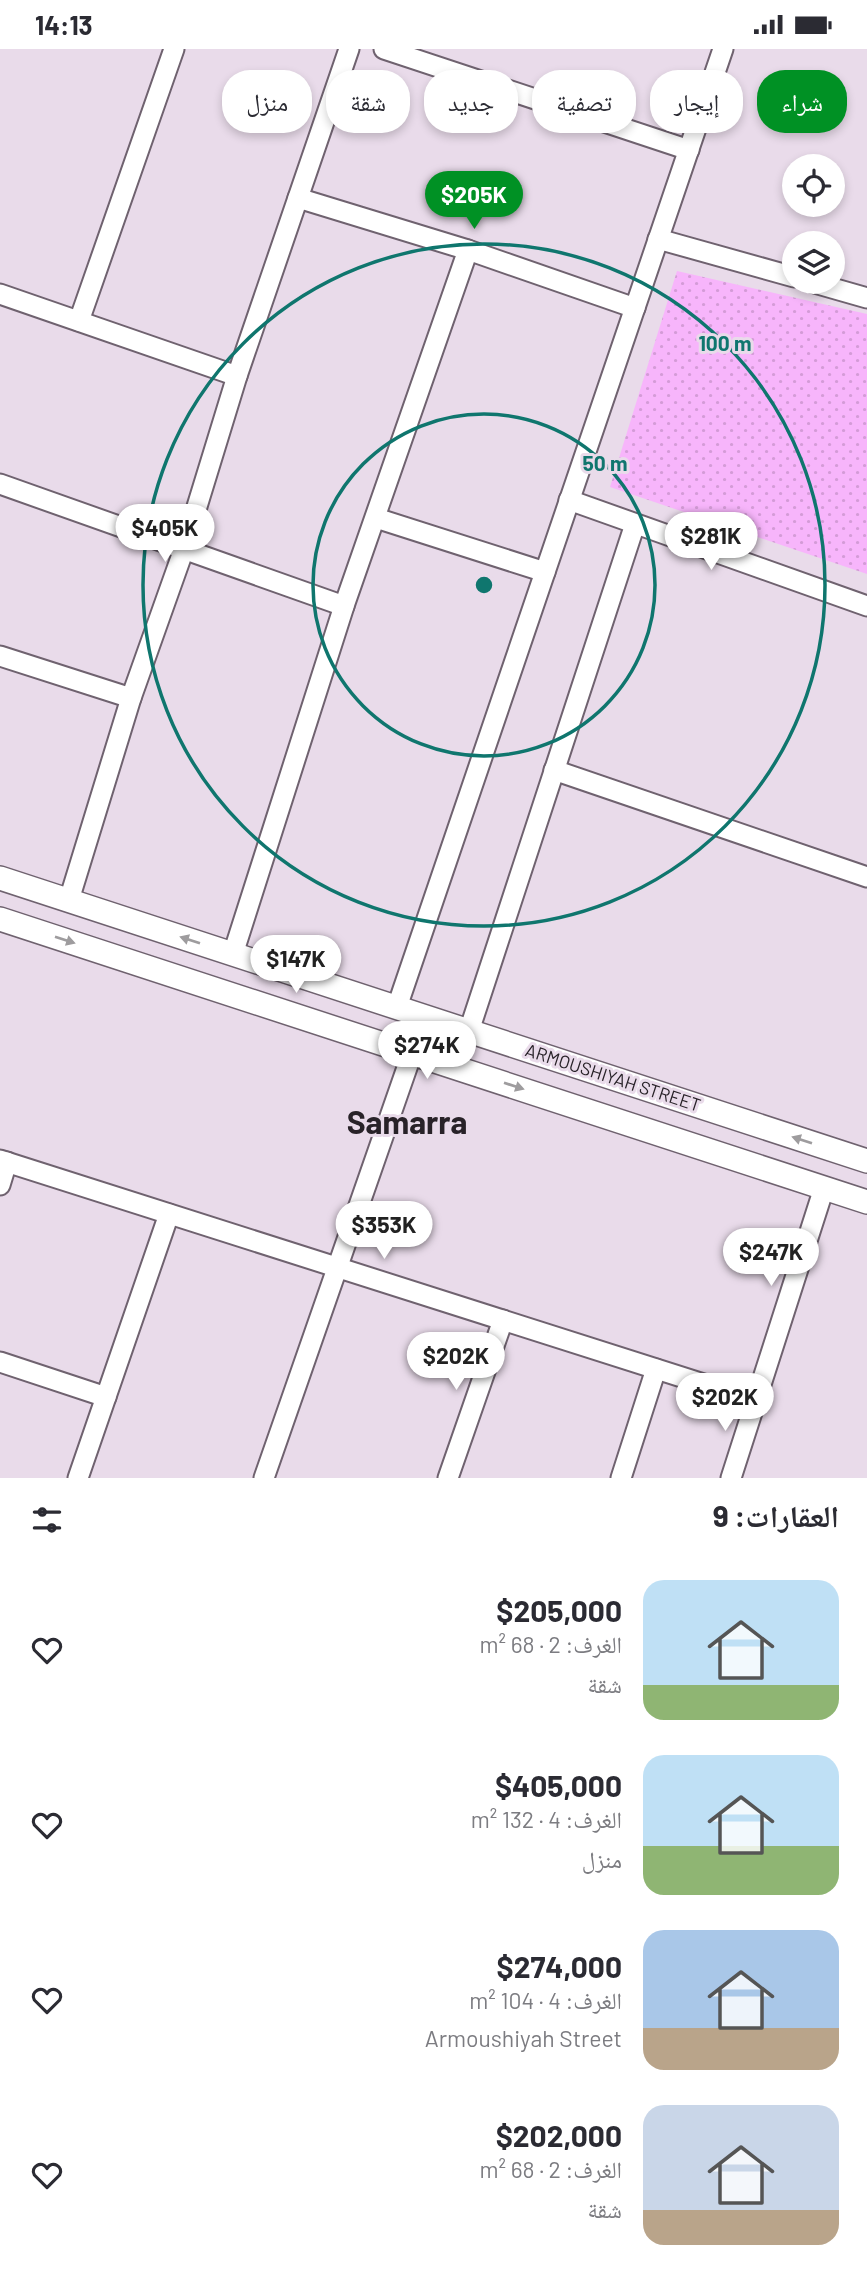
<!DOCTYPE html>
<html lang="ar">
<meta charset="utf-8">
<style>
:root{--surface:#fff;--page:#f7f7f7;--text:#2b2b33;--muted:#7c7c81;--accent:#009124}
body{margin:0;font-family:Barlow,"Noto Naskh Arabic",sans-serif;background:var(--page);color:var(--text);direction:rtl;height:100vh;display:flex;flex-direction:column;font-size:26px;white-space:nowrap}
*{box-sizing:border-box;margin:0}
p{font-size:23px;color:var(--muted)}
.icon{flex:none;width:38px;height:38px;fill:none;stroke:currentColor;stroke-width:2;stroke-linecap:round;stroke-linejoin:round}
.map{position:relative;height:1429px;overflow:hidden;direction:ltr}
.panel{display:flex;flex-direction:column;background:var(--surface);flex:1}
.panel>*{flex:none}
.banner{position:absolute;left:21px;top:21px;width:826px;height:63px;direction:rtl;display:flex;gap:14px}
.fabs{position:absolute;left:782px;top:105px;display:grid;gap:14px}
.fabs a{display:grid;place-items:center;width:63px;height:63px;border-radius:50%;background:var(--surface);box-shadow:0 4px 10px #0003;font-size:35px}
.price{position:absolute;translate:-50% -60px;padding:0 16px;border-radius:24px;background:#fff;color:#222;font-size:23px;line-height:46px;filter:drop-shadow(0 2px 4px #0008)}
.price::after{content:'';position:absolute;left:50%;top:42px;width:21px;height:16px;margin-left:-10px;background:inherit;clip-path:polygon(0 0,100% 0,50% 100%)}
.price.current{background:var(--accent);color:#fff}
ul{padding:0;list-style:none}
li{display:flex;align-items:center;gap:21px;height:175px;padding:0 28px}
li span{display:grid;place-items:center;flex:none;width:196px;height:140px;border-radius:21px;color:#555}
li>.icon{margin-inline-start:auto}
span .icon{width:84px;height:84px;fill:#fffc;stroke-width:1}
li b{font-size:30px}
h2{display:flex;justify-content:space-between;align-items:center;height:84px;padding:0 28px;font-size:30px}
.pill{padding:0 24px;border-radius:28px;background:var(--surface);box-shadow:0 4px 10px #0003;font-size:24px;line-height:63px}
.pill.current{background:var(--accent);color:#fff}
.status{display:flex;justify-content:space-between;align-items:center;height:49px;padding:0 35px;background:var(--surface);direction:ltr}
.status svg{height:19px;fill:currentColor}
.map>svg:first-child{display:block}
</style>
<div class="status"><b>14:13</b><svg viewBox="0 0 49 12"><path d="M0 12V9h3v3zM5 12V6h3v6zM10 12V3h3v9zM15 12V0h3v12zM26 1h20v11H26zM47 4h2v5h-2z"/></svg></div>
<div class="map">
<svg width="867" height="1429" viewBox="0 0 867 1429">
<defs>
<pattern id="park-dots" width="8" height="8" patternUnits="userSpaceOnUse" patternTransform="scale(1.75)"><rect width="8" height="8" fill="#f7b5fb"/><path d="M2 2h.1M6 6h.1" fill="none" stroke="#d49bd7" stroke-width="1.8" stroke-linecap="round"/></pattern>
</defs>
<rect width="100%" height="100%" fill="#e9dbea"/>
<polygon fill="url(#park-dots)" points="677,222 867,265 867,525 610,438"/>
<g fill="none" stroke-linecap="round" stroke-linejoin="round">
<defs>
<g id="minor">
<polyline points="384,0 689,101"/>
<polyline points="298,149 468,201 635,259"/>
<polyline points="658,190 794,228"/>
<polyline points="811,233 867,249"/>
<polyline points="0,245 237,327"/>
<polyline points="79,272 174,0"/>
<polyline points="0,435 344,557"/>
<polyline points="569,451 867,557"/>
<polyline points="376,469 545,523"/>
<polyline points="0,607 131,649"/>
<polyline points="554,721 867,828"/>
<polyline points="69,851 131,649 184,500 237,327 349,0"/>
<polyline points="233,905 344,557 468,201"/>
<polyline points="397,958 723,0"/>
<polyline points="469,982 635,475"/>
<polyline points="0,1111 757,1352"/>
<polyline points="0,1136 7,1113"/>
<polyline points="0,1313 106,1348"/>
<polyline points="78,1429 169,1165"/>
<polyline points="264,1429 425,967"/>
<polyline points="448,1429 503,1271"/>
<polyline points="621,1429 656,1320"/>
<polyline points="731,1429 824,1139"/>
</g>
<g id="tertiary">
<polyline points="0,829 867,1112"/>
<polyline points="0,870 867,1153"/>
</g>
</defs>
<use href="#minor" stroke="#6f626f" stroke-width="23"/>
<use href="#tertiary" stroke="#6f626f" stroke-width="26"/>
<use href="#minor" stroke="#fff" stroke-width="19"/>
<use href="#tertiary" stroke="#fff" stroke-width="23"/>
</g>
<defs><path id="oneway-solid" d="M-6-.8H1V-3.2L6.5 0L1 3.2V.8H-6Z" transform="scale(1.75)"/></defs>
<g fill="#9e9c9e">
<use href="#oneway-solid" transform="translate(65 891) rotate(18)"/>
<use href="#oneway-solid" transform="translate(190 891) rotate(-162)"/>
<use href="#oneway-solid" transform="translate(514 1037) rotate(18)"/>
<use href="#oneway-solid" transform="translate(802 1091) rotate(-162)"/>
</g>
<g fill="none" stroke="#0f766e" stroke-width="3.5">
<circle cx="484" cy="536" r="171"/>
<circle cx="484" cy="536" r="341"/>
</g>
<g text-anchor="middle" stroke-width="6" stroke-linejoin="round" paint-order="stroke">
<g font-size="18" fill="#282228" stroke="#e9dbea">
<text transform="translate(613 1029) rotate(18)" y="6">ARMOUSHIYAH STREET</text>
</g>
<g font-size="32" font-weight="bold" fill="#282228" stroke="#e9dbea">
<text x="407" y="1085">Samarra</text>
</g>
</g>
<circle cx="484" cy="536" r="10" fill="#0f766e" stroke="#e9dbea" stroke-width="3.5"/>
<g font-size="21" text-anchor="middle" font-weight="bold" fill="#0f766e" stroke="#e9dbea" stroke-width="6" stroke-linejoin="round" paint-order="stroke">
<text x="725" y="302">100 m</text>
<text x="605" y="422">50 m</text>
</g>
</svg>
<div class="fabs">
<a><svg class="icon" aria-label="locate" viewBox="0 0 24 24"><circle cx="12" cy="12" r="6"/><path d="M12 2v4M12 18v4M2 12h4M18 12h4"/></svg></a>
<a><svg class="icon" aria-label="layers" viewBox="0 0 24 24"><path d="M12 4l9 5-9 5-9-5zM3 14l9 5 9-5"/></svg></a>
</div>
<b class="price current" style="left:474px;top:182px">$205K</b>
<b class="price" style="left:165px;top:515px">$405K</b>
<b class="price" style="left:711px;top:523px">$281K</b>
<b class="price" style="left:296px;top:946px">$147K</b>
<b class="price" style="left:427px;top:1032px">$274K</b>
<b class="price" style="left:384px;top:1212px">$353K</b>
<b class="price" style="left:771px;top:1239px">$247K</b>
<b class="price" style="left:456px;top:1343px">$202K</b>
<b class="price" style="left:725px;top:1384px">$202K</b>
<div class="banner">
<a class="pill current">شراء</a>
<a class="pill">إيجار</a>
<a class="pill">تصفية</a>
<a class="pill">جديد</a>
<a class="pill">شقة</a>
<a class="pill">منزل</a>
</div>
</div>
<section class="panel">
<h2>العقارات: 9<svg class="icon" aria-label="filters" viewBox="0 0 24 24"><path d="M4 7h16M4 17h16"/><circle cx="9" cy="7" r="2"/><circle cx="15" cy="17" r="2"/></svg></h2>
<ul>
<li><span style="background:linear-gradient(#bfe0f5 75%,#8fb573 0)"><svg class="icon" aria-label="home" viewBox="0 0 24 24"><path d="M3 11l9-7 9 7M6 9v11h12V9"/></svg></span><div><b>$205,000</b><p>الغرف: 2 · 68 m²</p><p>شقة</p></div><svg class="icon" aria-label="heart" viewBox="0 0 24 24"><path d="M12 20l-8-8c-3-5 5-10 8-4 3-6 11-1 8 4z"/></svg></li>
<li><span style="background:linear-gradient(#bfe0f5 65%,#8fb573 0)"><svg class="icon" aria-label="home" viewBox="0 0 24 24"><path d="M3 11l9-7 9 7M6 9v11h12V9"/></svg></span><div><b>$405,000</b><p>الغرف: 4 · 132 m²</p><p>منزل</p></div><svg class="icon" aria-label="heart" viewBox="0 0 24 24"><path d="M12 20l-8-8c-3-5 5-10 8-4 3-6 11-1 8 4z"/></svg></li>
<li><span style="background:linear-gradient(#a9c7e8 70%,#b9a48a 0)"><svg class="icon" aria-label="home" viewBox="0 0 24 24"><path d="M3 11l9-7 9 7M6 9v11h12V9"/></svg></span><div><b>$274,000</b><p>الغرف: 4 · 104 m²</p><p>Armoushiyah Street</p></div><svg class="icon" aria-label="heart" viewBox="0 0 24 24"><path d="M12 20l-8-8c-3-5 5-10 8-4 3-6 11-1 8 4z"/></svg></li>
<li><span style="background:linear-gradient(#c9d6e8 75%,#b9a48a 0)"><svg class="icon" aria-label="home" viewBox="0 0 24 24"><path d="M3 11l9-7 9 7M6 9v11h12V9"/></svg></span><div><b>$202,000</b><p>الغرف: 2 · 68 m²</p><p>شقة</p></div><svg class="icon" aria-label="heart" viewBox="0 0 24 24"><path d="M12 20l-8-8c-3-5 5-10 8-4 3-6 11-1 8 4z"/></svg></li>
</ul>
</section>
